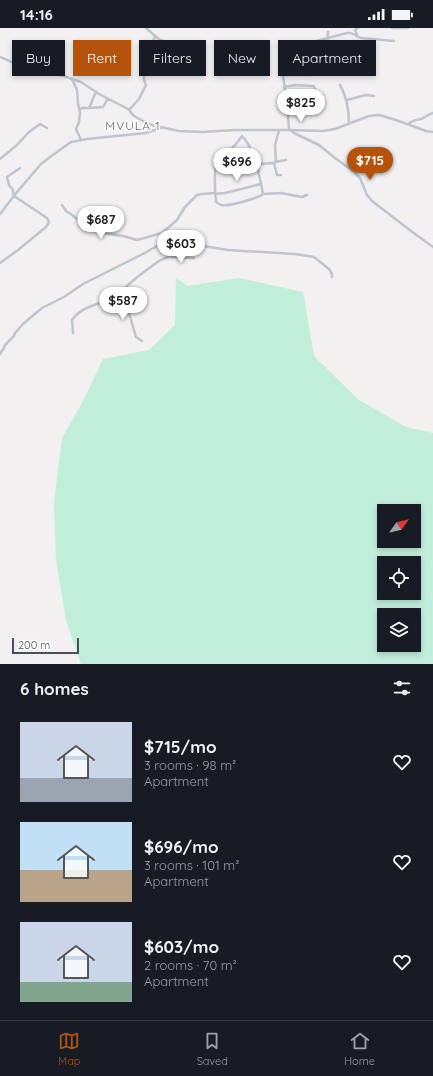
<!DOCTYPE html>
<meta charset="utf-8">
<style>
:root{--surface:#171b24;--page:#20242c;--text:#f1f3f6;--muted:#9ea1a6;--line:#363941;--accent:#b45309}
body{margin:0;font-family:Quicksand,sans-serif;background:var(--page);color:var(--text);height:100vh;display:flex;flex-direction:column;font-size:15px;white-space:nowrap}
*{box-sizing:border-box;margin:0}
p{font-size:13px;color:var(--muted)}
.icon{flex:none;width:22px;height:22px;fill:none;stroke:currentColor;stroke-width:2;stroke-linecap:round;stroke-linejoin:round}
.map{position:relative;height:636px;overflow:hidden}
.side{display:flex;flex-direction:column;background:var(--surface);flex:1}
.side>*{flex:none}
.hud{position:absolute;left:12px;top:12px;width:409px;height:36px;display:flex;gap:8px}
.needle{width:26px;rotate:56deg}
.fabs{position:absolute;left:377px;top:476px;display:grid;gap:8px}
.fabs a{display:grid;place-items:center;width:44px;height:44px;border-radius:0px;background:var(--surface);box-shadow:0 2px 6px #0003;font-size:20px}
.scale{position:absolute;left:12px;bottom:10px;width:67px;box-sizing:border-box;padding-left:4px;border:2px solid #48505d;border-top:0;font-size:11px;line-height:14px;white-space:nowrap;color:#48505d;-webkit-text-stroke:3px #fff;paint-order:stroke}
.price{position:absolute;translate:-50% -34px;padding:0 9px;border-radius:14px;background:#fff;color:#222;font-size:13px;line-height:26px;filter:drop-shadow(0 1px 2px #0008)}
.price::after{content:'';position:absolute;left:50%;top:24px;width:12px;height:9px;margin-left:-6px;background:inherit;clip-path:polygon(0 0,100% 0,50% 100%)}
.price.current{background:var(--accent);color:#fff}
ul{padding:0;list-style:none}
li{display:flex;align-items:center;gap:12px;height:100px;padding:0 20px}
li span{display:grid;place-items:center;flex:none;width:112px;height:80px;border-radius:0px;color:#555}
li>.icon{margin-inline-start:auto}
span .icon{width:48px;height:48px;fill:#fffc;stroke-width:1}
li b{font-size:17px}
h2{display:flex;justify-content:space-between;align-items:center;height:48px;padding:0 20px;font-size:17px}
.tag{padding:0 14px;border-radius:0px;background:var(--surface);box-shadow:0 2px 6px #0003;font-size:14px;line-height:36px}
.tag.current{background:var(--accent);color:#fff}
.status{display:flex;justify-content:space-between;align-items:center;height:28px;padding:0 20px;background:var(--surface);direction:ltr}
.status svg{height:11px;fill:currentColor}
.menu{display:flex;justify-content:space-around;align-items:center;height:56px;border-top:1px solid var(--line);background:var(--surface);font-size:11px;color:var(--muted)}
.menu a{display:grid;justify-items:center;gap:2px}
.menu .current{color:var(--accent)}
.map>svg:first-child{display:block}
</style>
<div class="status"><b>14:16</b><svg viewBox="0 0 49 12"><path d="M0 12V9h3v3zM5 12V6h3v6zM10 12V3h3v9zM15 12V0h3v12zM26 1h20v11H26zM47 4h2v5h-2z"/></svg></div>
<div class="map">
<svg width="433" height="636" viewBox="0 0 433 636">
<rect width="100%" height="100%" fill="#f2f0f0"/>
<path fill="#c0eed9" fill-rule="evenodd" d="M176 250 188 258 239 250 303 264 314 328 359 372 406 399 433 405V636H81L66 592 56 532 54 475 62 410 82 375 103 331 149 322 175 297ZM384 483H414V513H384ZM384 535H414V565H384ZM384 587H414V617H384Z"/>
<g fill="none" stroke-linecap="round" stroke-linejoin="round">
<g stroke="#bec5ce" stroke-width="2.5">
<polyline points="146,0 160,12 174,16 189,23 201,26"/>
<polyline points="392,0 408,0"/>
<polyline points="357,7 355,2 358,0"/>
<polyline points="327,21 328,4"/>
<polyline points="0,29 32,43 64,48 72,51 81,54 99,66 128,81 134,88 145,94 152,97 179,103 203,104 235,102 289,102 323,103 335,101 369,88 379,87 396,92 426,103 433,104"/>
<polyline points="282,47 310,47 321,45"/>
<polyline points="72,51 77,62 78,75 80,85 79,94 76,101 81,112"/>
<path d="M340 57C347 69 349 82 349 96"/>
<polyline points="284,59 295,57 314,58 316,65 323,67"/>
<polyline points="347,72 366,67 374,68"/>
<polyline points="89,80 103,79 107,72 109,72"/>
<polyline points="80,81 83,80 89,80 95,66 97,65"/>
<polyline points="129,82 139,71 146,57 144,52 144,48 152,17 155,8"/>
<path d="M408 96C412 93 415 92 421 91 424 90 429 86 433 85"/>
<polyline points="279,102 275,117 276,134 274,135 277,147 281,147"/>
<polyline points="289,102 287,74 281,35 280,31 283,27 298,23 309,15 347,5 351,5 361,10 394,13"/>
<polyline points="291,102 294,105 319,117 335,130 353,143 360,150 367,167 372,173 411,203 433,219"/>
<path d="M242 108C256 123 259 147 263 166 259 170 227 179 222 177 220 177 218 175 216 174 215 165 213 137 219 130 222 126 228 123 232 120 236 117 239 112 242 108Z"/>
<polyline points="0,131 17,117 29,104 40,96 47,100"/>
<polyline points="275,134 286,132"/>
<polyline points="256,136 274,135"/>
<polyline points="215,166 225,165 261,156"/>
<polyline points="263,166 281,165 302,169 307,167"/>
<polyline points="14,168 13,166 13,162 9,157 7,149 20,140"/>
<polyline points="62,177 66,183 71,186 86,199 103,205 123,208 137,212 162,205 177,192 185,179 197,167 202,166 215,165"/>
<polyline points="0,186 17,164 41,136 50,129 71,114 87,111 146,105 161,100"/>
<polyline points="170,215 178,214 228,222 295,226 314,229 329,241 332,246 332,249"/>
<polyline points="172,229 194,230"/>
<polyline points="0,235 18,222 46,199 49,194 47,190 14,168"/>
<polyline points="124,261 128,277 129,285 136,309 142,313"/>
<path d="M73 305 72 292C85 274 105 278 120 265 123 263 124 260 127 258 136 249 148 241 159 233 164 230 169 229 173 227L166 201"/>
<polyline points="0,326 4,320 5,317 14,308 15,305 23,296 42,280 64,269 83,256 141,227 164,214 169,213"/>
</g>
</g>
<g text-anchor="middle" stroke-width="3.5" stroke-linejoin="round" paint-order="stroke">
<g font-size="12" letter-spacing="1" fill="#5d5f65" stroke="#fff">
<text x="133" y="102">MVULA 1</text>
</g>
</g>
</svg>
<div class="fabs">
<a><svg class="needle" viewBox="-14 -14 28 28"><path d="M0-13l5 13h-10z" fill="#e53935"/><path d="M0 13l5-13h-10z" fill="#9ea1a6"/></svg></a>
<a><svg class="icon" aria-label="locate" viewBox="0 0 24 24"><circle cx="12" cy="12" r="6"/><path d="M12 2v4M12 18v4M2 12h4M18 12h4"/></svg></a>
<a><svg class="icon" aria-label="layers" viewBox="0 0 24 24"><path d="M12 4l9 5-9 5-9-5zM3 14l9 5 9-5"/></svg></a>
</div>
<div class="scale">200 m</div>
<b class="price" style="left:301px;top:95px">$825</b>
<b class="price current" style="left:370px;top:153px">$715</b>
<b class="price" style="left:237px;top:154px">$696</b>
<b class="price" style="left:101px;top:212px">$687</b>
<b class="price" style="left:181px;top:236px">$603</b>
<b class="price" style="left:123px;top:293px">$587</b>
<div class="hud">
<a class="tag">Buy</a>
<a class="tag current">Rent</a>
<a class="tag">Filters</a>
<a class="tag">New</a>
<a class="tag">Apartment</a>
</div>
</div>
<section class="side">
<h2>6 homes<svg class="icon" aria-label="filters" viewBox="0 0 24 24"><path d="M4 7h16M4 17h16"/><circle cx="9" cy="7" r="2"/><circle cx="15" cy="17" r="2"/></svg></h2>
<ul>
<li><span style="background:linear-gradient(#c9d6e8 70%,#9aa5b1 0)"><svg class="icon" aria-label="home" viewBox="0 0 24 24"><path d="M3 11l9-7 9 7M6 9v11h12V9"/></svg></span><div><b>$715/mo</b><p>3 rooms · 98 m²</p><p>Apartment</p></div><svg class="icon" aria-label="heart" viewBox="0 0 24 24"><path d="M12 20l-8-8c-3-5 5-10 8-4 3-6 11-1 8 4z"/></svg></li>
<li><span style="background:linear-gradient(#bfe0f5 60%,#b9a48a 0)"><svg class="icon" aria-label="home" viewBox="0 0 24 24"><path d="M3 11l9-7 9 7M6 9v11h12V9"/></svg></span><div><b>$696/mo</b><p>3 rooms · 101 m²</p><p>Apartment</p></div><svg class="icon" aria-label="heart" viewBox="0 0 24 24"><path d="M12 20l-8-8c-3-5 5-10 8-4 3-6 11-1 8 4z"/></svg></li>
<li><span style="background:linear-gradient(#c9d6e8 75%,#7fa58c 0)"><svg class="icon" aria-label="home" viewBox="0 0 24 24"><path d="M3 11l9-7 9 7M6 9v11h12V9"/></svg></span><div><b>$603/mo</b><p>2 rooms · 70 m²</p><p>Apartment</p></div><svg class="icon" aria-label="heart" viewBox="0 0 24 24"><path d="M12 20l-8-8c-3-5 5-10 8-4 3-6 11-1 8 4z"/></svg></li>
</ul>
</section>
<nav class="menu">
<a class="current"><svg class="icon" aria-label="map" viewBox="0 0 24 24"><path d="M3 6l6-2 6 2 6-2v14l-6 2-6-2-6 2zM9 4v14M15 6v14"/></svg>Map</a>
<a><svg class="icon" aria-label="saved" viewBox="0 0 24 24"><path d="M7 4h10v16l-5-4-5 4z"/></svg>Saved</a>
<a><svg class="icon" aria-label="home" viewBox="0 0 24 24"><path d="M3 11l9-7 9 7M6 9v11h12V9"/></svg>Home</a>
</nav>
